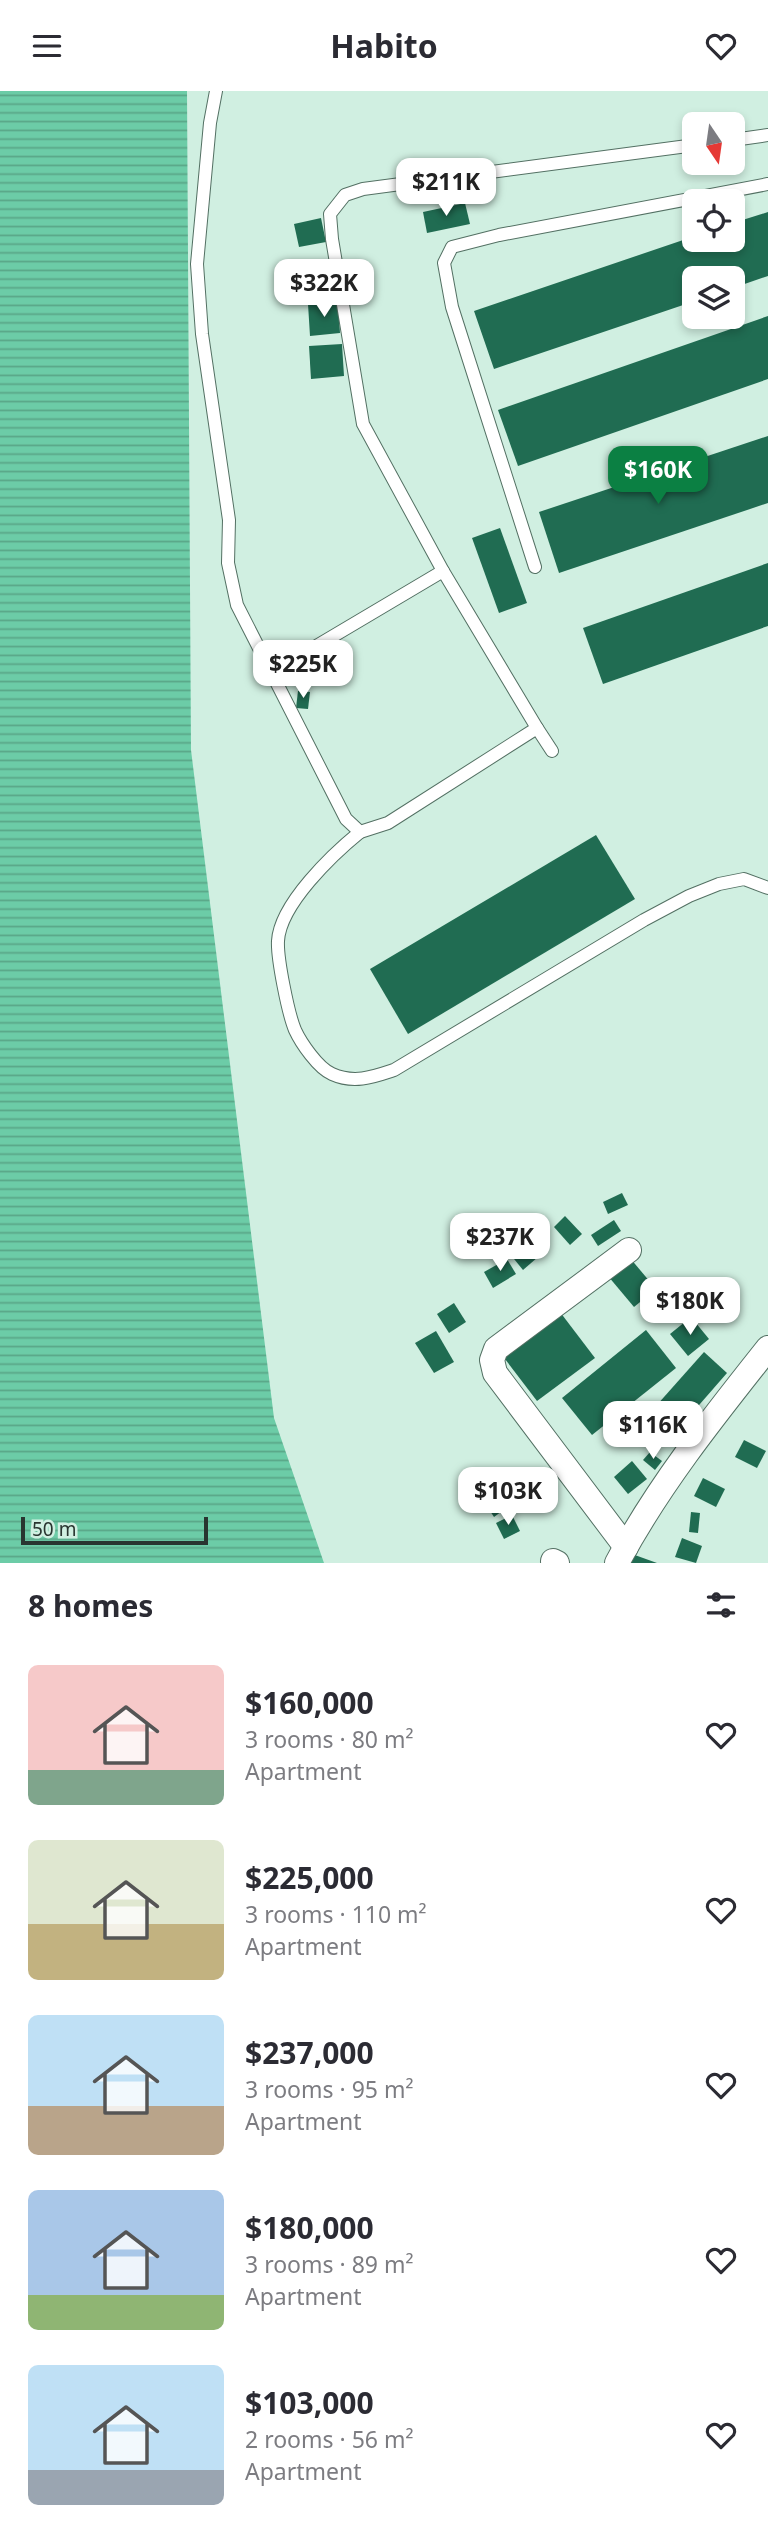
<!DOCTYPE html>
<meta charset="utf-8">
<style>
:root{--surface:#fff;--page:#f7f7f7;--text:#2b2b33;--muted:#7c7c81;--accent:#0b8043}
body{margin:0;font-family:"Noto Sans",sans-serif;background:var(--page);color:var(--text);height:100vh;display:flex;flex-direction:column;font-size:26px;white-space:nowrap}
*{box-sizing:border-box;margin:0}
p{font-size:23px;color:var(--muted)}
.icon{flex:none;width:38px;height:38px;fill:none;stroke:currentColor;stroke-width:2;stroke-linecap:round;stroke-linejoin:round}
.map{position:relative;height:1472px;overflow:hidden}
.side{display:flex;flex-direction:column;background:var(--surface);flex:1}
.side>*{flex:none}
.needle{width:46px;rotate:167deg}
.tools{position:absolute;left:682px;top:21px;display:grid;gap:14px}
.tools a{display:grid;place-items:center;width:63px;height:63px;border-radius:10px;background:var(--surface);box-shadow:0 4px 10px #0003;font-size:35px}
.scale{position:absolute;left:21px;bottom:18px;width:187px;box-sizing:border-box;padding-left:7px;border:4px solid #293530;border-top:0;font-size:19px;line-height:24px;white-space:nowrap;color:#293530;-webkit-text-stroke:5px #d0efe1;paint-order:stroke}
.price{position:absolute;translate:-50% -60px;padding:0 16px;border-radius:14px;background:#fff;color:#222;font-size:23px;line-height:46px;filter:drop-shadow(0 2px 4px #0008)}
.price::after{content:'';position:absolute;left:50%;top:42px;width:21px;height:16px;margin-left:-10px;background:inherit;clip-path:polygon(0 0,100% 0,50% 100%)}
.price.current{background:var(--accent);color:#fff}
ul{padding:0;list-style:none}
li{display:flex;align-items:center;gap:21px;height:175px;padding:0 28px}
li span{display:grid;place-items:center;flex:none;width:196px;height:140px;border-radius:10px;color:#555}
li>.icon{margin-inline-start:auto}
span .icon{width:84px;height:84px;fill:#fffc;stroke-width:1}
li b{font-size:30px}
h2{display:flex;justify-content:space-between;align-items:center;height:84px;padding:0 28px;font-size:30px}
header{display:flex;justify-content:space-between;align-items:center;height:91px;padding:0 28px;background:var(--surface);font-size:32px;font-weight:700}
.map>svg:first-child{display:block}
</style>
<header><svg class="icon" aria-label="menu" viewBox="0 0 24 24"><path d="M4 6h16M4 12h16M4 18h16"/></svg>Habito<svg class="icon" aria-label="heart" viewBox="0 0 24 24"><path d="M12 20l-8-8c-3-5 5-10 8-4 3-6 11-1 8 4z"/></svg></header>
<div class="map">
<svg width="768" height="1472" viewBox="0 0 768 1472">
<defs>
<pattern id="water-rules" width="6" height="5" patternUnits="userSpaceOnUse" patternTransform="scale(1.75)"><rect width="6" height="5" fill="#6ccca7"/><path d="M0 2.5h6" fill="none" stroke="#59a688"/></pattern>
</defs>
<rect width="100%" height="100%" fill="#d0efe1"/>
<polygon fill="url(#water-rules)" points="0,0 187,0 191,659 274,1327 324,1472 0,1472"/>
<g fill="#206c52">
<polygon points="465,112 470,133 427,142 423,121"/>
<polygon points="768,121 768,185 733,197 733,187 695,187 695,210 494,278 474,220 695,145 695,149 733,149 733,132"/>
<polygon points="321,127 326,151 299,156 294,133"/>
<polygon points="338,211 340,242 310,245 308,213"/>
<polygon points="768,225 768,288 518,375 498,319"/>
<polygon points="342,253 344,285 311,288 309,255"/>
<polygon points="768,345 768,412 559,482 539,421"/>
<polygon points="500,437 527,512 499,522 472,447"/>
<polygon points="768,472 768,535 603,593 583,537"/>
<polygon points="298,600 310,601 308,618 296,617"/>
<polygon points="596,744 635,808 408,943 370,878"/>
<polygon points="622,1102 628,1114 608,1123 603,1111"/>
<polygon points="565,1125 582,1143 570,1154 554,1136"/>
<polygon points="614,1129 621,1140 598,1155 591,1144"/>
<polygon points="524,1150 538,1166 523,1179 510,1163"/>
<polygon points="630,1167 656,1198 634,1216 608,1185"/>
<polygon points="507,1168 516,1183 493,1197 484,1181"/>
<polygon points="454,1212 466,1231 449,1242 437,1223"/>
<polygon points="560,1221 595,1267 537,1310 502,1264"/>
<polygon points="691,1226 709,1248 688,1265 670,1243"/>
<polygon points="646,1239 676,1277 592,1344 562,1307"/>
<polygon points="436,1240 454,1271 434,1282 415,1252"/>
<polygon points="704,1261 727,1282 672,1345 648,1324"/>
<polygon points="744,1349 766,1360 757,1377 735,1366"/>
<polygon points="650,1361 662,1370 655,1379 643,1369"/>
<polygon points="632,1370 647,1388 628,1403 614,1386"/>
<polygon points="484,1380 492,1391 479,1401 471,1390"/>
<polygon points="703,1387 725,1398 716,1416 694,1405"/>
<polygon points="496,1396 509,1415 494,1426 481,1406"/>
<polygon points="691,1421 700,1422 698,1442 689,1441"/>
<polygon points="512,1424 520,1440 504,1448 496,1432"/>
<polygon points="682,1447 702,1455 696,1472 675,1466"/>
<polygon points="632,1463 657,1472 629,1472"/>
</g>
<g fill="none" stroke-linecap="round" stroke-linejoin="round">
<defs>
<g id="service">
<polyline points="216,0 210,32 197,173 202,243 229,429 228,472 237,514 346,728 360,741 388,732 537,637 443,480 363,333 332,148 330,123 345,104 363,98 695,54"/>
<polyline points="733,49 768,44"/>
<polyline points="535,476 452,216 444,172 452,156 499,144 768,93"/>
<polyline points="271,582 443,480"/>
<polyline points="537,637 552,660"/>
<path d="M360 741C333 763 280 813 278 850 277 867 288 922 295 939 301 952 318 977 332 983 354 993 373 986 394 979L644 829 689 805 719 793 744 788 768 797"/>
</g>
<g id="minor">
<polyline points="626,1456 495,1282 492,1269 496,1258 629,1159"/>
<polyline points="553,1470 557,1472"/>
<path d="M617 1472C658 1395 714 1325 768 1257"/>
</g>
</defs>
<use href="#service" stroke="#537063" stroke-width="14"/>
<use href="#minor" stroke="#537063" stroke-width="26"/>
<use href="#service" stroke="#fff" stroke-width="12"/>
<use href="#minor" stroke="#fff" stroke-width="24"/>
</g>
</svg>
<div class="tools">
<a><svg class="needle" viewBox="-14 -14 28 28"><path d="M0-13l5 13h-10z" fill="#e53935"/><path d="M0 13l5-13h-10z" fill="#7c7c81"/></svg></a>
<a><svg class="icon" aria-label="locate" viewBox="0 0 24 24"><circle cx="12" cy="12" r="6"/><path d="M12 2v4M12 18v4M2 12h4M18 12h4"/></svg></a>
<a><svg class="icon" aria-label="layers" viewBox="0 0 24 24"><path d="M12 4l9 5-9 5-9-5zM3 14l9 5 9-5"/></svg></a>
</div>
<div class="scale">50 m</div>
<b class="price" style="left:446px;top:127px">$211K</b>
<b class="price" style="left:324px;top:228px">$322K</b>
<b class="price current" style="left:658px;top:415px">$160K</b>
<b class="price" style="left:303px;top:609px">$225K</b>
<b class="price" style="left:500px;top:1182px">$237K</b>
<b class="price" style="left:690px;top:1246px">$180K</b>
<b class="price" style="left:653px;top:1370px">$116K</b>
<b class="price" style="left:508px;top:1436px">$103K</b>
</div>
<section class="side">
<h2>8 homes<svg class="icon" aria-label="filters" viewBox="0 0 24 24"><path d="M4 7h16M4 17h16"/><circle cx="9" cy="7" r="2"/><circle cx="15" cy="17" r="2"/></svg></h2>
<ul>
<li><span style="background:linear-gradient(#f6c9c9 75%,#7fa58c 0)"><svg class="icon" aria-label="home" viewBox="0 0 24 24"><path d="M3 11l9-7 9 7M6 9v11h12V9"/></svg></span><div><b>$160,000</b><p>3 rooms · 80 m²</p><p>Apartment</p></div><svg class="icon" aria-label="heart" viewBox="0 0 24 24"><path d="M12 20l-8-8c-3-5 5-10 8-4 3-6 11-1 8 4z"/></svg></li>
<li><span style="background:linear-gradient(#dfe7d0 60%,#c2b280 0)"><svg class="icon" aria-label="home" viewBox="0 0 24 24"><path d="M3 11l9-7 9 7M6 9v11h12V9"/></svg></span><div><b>$225,000</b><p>3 rooms · 110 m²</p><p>Apartment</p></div><svg class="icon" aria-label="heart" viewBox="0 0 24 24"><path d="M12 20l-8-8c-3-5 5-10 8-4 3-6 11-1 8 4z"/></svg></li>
<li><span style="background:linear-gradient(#bfe0f5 65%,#b9a48a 0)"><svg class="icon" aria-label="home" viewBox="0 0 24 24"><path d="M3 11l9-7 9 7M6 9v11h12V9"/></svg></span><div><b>$237,000</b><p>3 rooms · 95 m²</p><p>Apartment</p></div><svg class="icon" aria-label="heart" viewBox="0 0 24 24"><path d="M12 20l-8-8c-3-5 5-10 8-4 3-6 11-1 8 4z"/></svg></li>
<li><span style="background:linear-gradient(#a9c7e8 75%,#8fb573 0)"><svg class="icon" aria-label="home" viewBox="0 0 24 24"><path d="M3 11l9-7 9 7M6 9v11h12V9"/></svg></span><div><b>$180,000</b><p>3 rooms · 89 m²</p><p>Apartment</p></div><svg class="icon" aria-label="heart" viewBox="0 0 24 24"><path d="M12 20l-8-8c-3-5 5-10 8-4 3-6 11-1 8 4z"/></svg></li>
<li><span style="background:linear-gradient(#bfe0f5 75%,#9aa5b1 0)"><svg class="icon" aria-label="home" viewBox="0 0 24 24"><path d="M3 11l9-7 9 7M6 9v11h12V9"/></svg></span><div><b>$103,000</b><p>2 rooms · 56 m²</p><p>Apartment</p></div><svg class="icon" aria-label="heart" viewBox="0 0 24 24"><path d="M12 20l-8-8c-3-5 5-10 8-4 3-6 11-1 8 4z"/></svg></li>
</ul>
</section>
